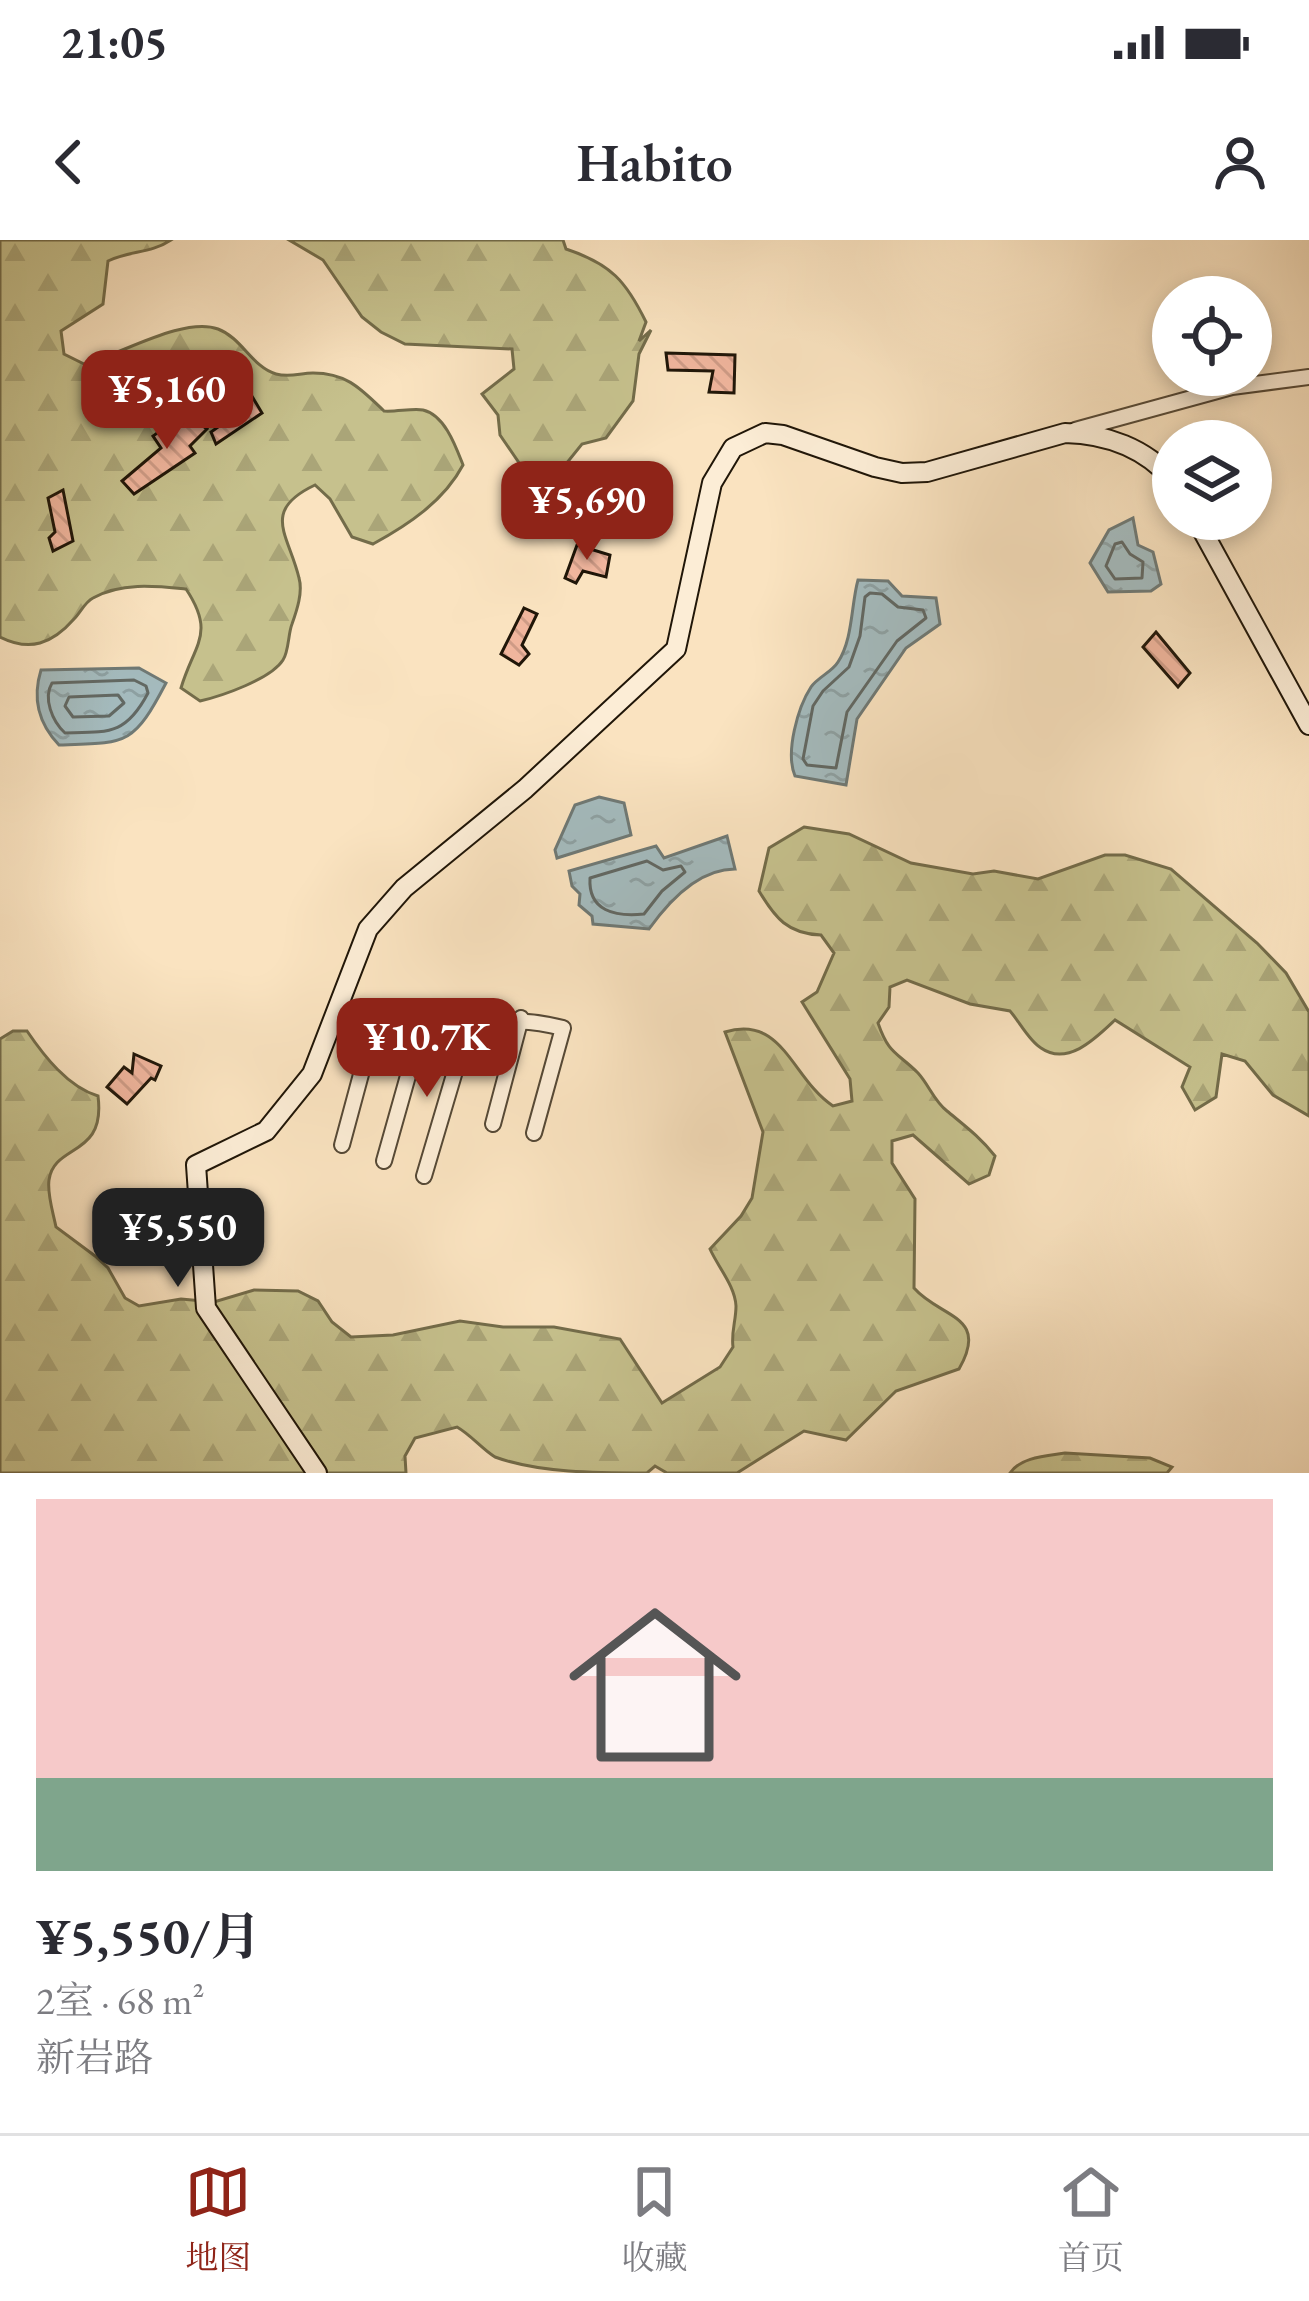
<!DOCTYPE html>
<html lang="zh">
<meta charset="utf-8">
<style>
:root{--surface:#fff;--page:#f2f2f3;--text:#2b2b33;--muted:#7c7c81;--line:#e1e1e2;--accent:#8f2418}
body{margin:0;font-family:"EB Garamond","Noto Serif SC",serif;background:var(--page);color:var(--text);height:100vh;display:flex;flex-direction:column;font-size:45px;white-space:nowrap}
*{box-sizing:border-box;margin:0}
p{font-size:39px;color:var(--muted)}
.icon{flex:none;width:66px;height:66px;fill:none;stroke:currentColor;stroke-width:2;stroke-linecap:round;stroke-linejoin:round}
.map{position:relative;height:1233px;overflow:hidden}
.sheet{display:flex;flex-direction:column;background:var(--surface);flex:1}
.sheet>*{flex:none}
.tools{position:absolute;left:1152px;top:36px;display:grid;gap:24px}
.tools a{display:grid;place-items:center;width:120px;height:120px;border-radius:50%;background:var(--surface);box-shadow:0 6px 18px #0003;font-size:60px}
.price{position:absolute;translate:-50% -102px;padding:0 27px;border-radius:24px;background:var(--accent);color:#fff;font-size:39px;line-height:78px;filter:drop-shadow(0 3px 6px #0008)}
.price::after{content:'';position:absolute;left:50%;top:72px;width:36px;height:27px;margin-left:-18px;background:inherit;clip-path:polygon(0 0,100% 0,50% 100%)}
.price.active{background:#222;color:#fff}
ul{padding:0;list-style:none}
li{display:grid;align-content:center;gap:24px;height:636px;padding:0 36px}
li+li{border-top:3px solid var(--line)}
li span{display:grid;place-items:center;height:372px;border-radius:0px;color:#555}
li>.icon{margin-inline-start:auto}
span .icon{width:216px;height:216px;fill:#fffc;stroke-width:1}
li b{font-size:51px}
.status{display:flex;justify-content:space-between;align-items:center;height:84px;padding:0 60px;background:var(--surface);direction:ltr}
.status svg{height:33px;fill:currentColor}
header{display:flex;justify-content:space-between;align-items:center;height:156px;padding:0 36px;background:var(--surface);font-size:54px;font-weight:600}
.dock{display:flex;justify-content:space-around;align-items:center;height:168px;border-top:3px solid var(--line);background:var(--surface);font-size:33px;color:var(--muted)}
.dock a{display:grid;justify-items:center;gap:6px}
.dock .active{color:var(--accent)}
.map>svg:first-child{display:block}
</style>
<div class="status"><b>21:05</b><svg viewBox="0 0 49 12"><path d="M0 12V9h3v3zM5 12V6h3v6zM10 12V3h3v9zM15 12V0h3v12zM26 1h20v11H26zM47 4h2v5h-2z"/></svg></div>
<header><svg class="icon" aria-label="back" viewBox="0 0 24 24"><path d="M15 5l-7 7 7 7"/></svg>Habito<svg class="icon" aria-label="person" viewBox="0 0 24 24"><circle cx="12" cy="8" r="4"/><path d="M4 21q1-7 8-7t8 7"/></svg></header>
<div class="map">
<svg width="1309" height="1233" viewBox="0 0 1309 1233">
<defs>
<pattern id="forest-firs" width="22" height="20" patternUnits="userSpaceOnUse" patternTransform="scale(3)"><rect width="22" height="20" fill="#c6c18d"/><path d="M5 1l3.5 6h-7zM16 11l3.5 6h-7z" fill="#aaa578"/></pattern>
<pattern id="water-ripples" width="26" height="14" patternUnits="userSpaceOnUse" patternTransform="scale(3)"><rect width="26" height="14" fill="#a4bbbe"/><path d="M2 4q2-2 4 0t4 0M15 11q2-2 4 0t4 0" fill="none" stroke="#8da0a2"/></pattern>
<pattern id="building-back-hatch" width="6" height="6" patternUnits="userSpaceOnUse" patternTransform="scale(3)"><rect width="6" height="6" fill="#f0b59d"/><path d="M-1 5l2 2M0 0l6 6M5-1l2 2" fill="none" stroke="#ce9b86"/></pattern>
</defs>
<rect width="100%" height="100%" fill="#fae3c0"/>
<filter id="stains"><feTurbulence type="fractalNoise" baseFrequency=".00167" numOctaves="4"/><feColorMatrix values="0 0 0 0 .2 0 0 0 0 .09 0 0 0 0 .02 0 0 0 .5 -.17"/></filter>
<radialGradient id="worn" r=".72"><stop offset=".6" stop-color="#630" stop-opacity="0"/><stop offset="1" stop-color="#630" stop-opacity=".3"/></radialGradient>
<g fill="url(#forest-firs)" stroke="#736c4a" stroke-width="3">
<path d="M0 0H171C150 14 131 10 108 21L103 64 61 91 64 114 84 124C118 116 183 76 218 89 242 98 252 127 276 134 290 138 300 133 313 133 347 133 361 149 384 171 396 172 413 168 423 170 445 175 456 207 463 225 444 261 408 285 373 304L352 297 330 259 315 245C260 271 289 295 299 338 303 352 297 370 292 384 288 394 289 411 283 420 271 439 222 456 200 461L181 448C194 404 216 394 186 349 156 346 121 342 93 358 85 362 80 373 74 379 52 404 30 412 0 397Z"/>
<path d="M289 0H563L566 9C611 24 626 41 646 82L639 101 651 90 639 114 633 161 606 198 582 204 541 255 500 195 498 175 482 154 514 129 512 109 405 104 381 92 362 77 323 20Z"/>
<path d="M804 587 849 594 911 623 973 634 994 631 1038 639 1105 615H1125L1171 629 1257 703 1286 733 1309 772V876L1273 855 1245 821 1222 814 1216 857 1195 870 1182 847 1190 827 1115 780C1097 797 1068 827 1041 808 1029 801 1019 781 1010 771L970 764 907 740 890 747 889 767 878 783C889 815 897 812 918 833 929 845 934 861 947 871 965 886 980 897 995 916L989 935 969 944 913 895 892 901V923L915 959 914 1048C940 1078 990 1075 959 1129L896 1151 846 1200 804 1191 737 1233H667L655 1226 647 1233C597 1233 539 1233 495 1217 482 1209 471 1195 457 1187L415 1198 405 1216 406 1233H0V799L13 791H27C44 816 68 847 98 856 106 918 54 903 49 940 47 954 53 972 56 987L95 1016 108 1028 125 1058 139 1066 181 1059 214 1062 254 1050 298 1051 318 1061 332 1082 351 1097 393 1095 460 1081 503 1087H554L620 1099 662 1163 720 1127 733 1107C731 1092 736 1081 736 1066 735 1046 718 1027 710 1009L741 976 752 958 763 892 725 792C783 774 792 839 833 866L852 861 850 839 802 762 817 752 834 713 821 695C788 694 775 678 759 651L769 608Z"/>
<path d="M1065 1213 1150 1218 1172 1227 1167 1233H1010C1021 1217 1046 1216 1065 1213Z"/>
</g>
<g fill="url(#water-ripples)" stroke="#6f7975" stroke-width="3">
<polygon points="1133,278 1138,305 1153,312 1161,344 1151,351 1108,352 1090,323 1109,290"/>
<path d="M858 340 888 341 902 356 936 358 940 384 906 408 857 479 846 545 795 536C785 512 798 467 811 447 818 437 832 432 838 422 853 399 851 365 858 340Z"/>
<path d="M139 428 166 443C133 506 127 503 59 505 38 483 32 459 41 430Z"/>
<polygon points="599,557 624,563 631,595 557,618 555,610 575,565"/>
<path d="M727 596 735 629C698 629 669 661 649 689L593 684 592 676 579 665 580 654 572 646 569 631 656 606 664 618Z"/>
</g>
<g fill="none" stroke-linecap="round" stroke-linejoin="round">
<g stroke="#626863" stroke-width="3">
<polygon points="1122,302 1130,314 1143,322 1142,338 1115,339 1106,326 1115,304"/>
<polygon points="870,353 882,354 898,367 923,370 926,378 897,401 847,472 836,528 807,525 803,519 813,466 823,451 849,427 860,396 865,357"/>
<path d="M134 440 146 446 148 453C126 495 109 492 65 493 52 481 43 458 52 443Z"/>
<polygon points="118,455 124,463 109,476 73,477 65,466 69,457"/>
<path d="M647 621 663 630 681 626 685 632 662 651 644 674C615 677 588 671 590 638Z"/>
</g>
</g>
<g fill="url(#building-back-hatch)" stroke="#201608" stroke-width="3">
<polygon points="666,113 735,115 734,153 709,152 713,131 668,130"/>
<polygon points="247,148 262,173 216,204 211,192 242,170 232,159"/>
<polygon points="183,171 207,189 190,206 195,213 134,254 122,241 161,208 153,196 168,185 170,190"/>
<polygon points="63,250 73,301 53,311 49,298 55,292 48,258"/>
<polygon points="577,305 610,315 606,337 583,331 576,343 565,338"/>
<polygon points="524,368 537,374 522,405 529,414 519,425 501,414"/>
<polygon points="1156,392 1190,433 1178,447 1143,407"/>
<polygon points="134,814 161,826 155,840 151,838 127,864 107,847 124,827 132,833"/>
</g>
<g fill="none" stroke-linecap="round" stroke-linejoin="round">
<defs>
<g id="street">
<polyline points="1075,190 1232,147 1309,137"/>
<path d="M334 777C372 786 409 788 448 786 496 784 514 776 563 788L534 893"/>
<polyline points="493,884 521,778"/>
<polyline points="342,905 374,786"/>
<polyline points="384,921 422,786"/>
<polyline points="424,936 469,784"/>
</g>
<g id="secondary">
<polyline points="1196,279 1309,485"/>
<path d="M317 1233 206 1068 196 925 266 891 312 834 368 689 404 648 525 549 676 409 712 243 733 208 765 193 783 195 875 227 902 233 927 232 1065 193C1106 194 1145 208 1173 240"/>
</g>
</defs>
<use href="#street" stroke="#564936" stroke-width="18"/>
<use href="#secondary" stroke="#201608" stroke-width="22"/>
<use href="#street" stroke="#fcedd6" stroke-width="14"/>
<use href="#secondary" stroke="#fcedd6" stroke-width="18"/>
</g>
<rect width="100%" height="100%" filter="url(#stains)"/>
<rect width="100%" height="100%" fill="url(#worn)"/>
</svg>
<div class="tools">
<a><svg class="icon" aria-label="locate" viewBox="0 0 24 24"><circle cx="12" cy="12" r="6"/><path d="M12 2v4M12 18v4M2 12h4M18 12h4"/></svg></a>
<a><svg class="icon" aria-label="layers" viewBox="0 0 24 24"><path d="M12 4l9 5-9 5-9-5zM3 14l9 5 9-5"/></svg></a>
</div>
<b class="price" style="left:167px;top:212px">¥5,160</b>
<b class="price" style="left:587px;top:323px">¥5,690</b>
<b class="price" style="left:427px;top:860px">¥10.7K</b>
<b class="price active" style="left:178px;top:1050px">¥5,550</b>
</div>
<section class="sheet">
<ul>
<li><span style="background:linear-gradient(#f6c9c9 75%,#7fa58c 0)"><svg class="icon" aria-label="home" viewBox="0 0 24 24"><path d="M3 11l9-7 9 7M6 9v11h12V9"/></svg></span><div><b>¥5,550/月</b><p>2室 · 68 m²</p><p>新岩路</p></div></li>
</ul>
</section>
<nav class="dock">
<a class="active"><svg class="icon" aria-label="map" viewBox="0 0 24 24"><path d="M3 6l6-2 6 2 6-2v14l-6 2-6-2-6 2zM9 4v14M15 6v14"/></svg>地图</a>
<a><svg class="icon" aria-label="saved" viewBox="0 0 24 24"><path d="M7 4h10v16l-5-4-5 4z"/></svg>收藏</a>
<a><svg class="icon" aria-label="home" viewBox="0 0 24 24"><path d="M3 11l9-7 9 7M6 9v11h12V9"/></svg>首页</a>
</nav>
